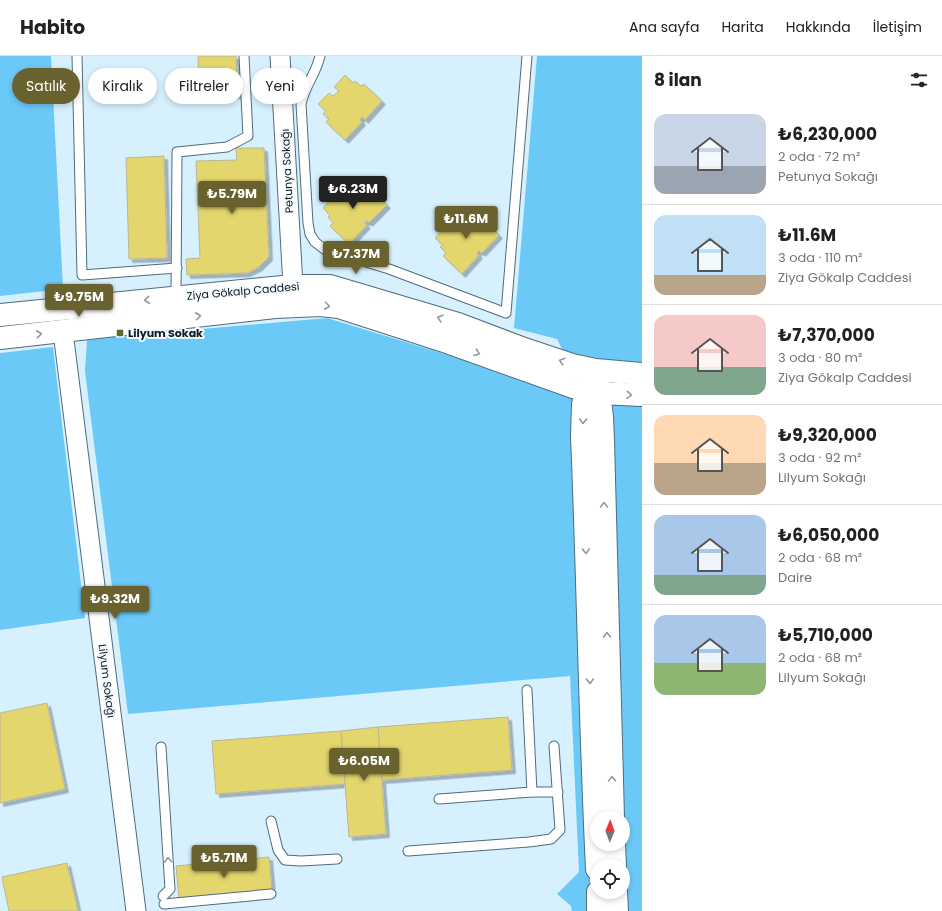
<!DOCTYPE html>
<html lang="tr">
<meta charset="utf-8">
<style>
:root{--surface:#fff;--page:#f6f6f6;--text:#202124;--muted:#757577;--line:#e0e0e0;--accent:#69622f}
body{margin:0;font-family:Poppins,sans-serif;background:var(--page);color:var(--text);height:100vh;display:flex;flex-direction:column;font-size:15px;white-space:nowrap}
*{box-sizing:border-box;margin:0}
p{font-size:13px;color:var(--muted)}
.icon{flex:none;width:22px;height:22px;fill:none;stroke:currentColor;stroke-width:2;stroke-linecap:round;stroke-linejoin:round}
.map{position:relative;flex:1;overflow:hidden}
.details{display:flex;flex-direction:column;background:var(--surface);width:300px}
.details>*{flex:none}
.guide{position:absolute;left:12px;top:12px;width:380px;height:36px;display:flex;gap:8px}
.needle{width:26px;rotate:1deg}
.fabs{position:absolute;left:590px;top:755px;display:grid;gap:8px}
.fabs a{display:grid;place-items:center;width:40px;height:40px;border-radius:50%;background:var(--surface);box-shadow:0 2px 6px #0003;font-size:20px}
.price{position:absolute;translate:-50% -34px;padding:0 9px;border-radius:4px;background:var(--accent);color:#fff;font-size:13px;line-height:26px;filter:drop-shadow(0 1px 2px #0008)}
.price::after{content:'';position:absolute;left:50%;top:24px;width:12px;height:9px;margin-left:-6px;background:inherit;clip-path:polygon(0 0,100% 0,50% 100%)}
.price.selected{background:#222;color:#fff}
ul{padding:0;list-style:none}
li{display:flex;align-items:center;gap:12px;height:100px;padding:0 12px}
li+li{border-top:1px solid var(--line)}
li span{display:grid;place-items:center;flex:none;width:112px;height:80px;border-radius:12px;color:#555}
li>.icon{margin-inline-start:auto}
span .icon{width:48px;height:48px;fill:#fffc;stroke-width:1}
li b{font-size:17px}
h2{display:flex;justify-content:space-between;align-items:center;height:48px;padding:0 12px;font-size:17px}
.chip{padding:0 14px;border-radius:18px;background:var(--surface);box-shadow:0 2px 6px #0003;font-size:14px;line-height:36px}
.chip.selected{background:var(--accent);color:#fff}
header{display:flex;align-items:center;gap:24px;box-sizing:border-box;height:56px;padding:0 20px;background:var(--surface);border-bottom:1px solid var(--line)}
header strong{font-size:19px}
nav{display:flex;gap:22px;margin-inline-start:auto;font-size:14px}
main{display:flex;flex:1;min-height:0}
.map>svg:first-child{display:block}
</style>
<header>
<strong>Habito</strong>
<nav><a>Ana sayfa</a><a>Harita</a><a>Hakkında</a><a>İletişim</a></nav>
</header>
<main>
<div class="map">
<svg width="642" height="855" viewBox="0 0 642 855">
<defs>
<filter id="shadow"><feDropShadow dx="3.5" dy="3.5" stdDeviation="0" flood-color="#0004"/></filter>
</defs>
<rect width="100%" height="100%" fill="#d7f0fe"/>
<g fill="#6bc9f8" fill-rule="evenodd">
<polygon points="0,0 51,0 63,233 0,240"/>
<polygon points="537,0 642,0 642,309 615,306 563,295 557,283 514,272"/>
<path d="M327 262 592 343 642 348V855H572L571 850 557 838 579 816 570 620 128 658 85 315 87 283ZM597 762H623V788H597ZM597 810H623V836H597Z"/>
<polygon points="53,291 85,562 0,574 0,297"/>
</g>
<g fill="#e3d66c" stroke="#bab699" filter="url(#shadow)">
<polygon points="198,0 236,0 238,39 199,41"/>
<polygon points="345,19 353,27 355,25 361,30 364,28 382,45 365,64 362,61 360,64 362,66 345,84 326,66 329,63 323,58 326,55 318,48 329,37 333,40 339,35 334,31"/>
<polygon points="236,92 264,92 269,201 259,211 247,217 187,219 186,203 200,202 196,105 237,104"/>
<polygon points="164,100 167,202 129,203 126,102"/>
<polygon points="350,123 358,130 360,128 366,134 368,131 387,149 369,167 367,165 364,167 367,169 349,188 330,170 333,167 328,161 330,159 323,152 334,140 338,144 343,138 339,134"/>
<polygon points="462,153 470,160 472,158 478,164 481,161 499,179 482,197 479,195 477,197 479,199 462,218 443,200 446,197 440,191 443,189 435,182 446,170 451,174 456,168 451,164"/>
<polygon points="47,647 65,733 0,747 0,657"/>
<polygon points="508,661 512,714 382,724 378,671"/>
<polygon points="378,671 386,778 349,781 341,675"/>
<polygon points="341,675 345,728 216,738 212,685"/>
<polygon points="269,801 272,836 179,844 176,810"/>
<polygon points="67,807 78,855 9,855 2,821"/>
</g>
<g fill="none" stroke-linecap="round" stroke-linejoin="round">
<defs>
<g id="service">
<polyline points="77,0 82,219 177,212"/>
<path d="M320 0C316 18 305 29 301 48L308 167 310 178 315 186 324 193 389 213 506 257 527 0"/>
<polyline points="176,241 177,96 227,91 248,80 244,0"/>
<polyline points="527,634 532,736"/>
<polyline points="161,691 170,833 163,840"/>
<polyline points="439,743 532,736 558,736"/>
<polyline points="271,765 278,794 285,804 301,805 337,803"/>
<polyline points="408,795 529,786 551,783 560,774 554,690"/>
<polyline points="164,848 271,838"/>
</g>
<g id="minor">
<polyline points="280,0 293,230"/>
<polyline points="63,276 136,855"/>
</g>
<g id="tertiary">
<polyline points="0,259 293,230 330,230 458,268 524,293 572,309 596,314 642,318"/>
<polyline points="0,282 275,251 321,249 339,251 441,284 573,331 599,337 642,339"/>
<path d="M593 321 583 348 582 380C588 524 590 669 597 813"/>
<polyline points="597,322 602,361 603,385 613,762"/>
<polyline points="614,788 615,810"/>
<polyline points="598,836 598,855"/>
<polyline points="616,836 617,855"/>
</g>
</defs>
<use href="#service" stroke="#4f6c7b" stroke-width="11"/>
<use href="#minor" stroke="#4f6c7b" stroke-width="21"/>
<use href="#tertiary" stroke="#4f6c7b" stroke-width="24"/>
<use href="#service" stroke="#fff" stroke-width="9"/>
<use href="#minor" stroke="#fff" stroke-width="19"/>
<use href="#tertiary" stroke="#fff" stroke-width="22"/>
</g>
<defs><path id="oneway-chevron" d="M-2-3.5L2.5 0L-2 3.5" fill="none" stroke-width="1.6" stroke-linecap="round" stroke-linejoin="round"/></defs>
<g stroke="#93989b">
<use href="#oneway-chevron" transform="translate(147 244) rotate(174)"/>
<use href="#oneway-chevron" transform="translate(327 250) rotate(7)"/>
<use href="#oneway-chevron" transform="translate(198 260) rotate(-7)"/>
<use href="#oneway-chevron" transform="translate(440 262) rotate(-163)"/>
<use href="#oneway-chevron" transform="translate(39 278) rotate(-6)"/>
<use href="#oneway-chevron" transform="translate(477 297) rotate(21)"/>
<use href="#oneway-chevron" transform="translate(562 305) rotate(-162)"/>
<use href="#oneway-chevron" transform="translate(629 339) rotate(4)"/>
<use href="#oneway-chevron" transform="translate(583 365) rotate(92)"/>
<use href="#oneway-chevron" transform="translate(604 449) rotate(-91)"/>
<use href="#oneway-chevron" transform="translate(586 495) rotate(88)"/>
<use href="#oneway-chevron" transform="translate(607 579) rotate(-91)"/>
<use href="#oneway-chevron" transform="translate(590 625) rotate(88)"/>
<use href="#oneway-chevron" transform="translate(612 723) rotate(-92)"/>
<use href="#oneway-chevron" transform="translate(168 804) rotate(-93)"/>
</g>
<rect fill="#69622f" stroke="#f4fafe" stroke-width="1.5" x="116" y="273" width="8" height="8" rx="2"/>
<g text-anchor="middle" stroke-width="4" stroke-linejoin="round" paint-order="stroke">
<g font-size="11" fill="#0f1b21" stroke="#f4fafe">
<text transform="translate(287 115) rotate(-93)" y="4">Petunya Sokağı</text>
<text transform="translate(243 235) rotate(-5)" y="4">Ziya Gökalp Caddesi</text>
<text transform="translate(107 625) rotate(83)" y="4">Lilyum Sokağı</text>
</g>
<g font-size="11" font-weight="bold" fill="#0f1b21" stroke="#f4fafe" text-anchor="start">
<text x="128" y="281">Lilyum Sokak</text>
</g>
</g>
</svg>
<div class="fabs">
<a><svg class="needle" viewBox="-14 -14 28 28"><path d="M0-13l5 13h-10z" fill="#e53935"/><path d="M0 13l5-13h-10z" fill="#757577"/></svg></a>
<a><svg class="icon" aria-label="locate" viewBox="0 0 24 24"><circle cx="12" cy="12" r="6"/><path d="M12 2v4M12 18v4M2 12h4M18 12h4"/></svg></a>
</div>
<b class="price selected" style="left:353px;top:154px">₺6.23M</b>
<b class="price" style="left:232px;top:159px">₺5.79M</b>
<b class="price" style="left:466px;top:184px">₺11.6M</b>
<b class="price" style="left:356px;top:219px">₺7.37M</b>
<b class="price" style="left:79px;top:262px">₺9.75M</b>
<b class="price" style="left:115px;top:564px">₺9.32M</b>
<b class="price" style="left:364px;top:726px">₺6.05M</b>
<b class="price" style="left:224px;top:823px">₺5.71M</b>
<div class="guide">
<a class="chip selected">Satılık</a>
<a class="chip">Kiralık</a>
<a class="chip">Filtreler</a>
<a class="chip">Yeni</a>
</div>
</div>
<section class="details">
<h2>8 ilan<svg class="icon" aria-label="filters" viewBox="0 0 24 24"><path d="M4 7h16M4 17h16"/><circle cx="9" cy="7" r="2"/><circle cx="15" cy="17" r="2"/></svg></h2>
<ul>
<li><span style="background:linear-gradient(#c9d6e8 65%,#9aa5b1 0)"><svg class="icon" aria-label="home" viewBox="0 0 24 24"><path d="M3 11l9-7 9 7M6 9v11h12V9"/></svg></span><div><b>₺6,230,000</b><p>2 oda · 72 m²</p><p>Petunya Sokağı</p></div></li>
<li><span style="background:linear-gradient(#bfe0f5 75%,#b9a48a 0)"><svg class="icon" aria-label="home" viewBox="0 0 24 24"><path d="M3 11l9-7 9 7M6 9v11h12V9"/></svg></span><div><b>₺11.6M</b><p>3 oda · 110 m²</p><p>Ziya Gökalp Caddesi</p></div></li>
<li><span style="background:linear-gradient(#f6c9c9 65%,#7fa58c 0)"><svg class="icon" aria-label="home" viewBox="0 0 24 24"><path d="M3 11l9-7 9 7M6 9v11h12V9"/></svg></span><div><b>₺7,370,000</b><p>3 oda · 80 m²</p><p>Ziya Gökalp Caddesi</p></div></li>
<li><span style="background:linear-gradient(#ffd9b3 60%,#b9a48a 0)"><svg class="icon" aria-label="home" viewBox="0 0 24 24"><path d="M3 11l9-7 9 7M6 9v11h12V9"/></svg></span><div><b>₺9,320,000</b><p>3 oda · 92 m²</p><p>Lilyum Sokağı</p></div></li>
<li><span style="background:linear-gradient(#a9c7e8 75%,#7fa58c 0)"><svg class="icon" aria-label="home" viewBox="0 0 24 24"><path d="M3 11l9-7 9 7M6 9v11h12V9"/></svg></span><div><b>₺6,050,000</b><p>2 oda · 68 m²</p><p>Daire</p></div></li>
<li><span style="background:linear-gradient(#a9c7e8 60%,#8fb573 0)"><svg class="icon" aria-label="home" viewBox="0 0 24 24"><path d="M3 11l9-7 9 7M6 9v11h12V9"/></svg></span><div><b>₺5,710,000</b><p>2 oda · 68 m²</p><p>Lilyum Sokağı</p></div></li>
</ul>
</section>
</main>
